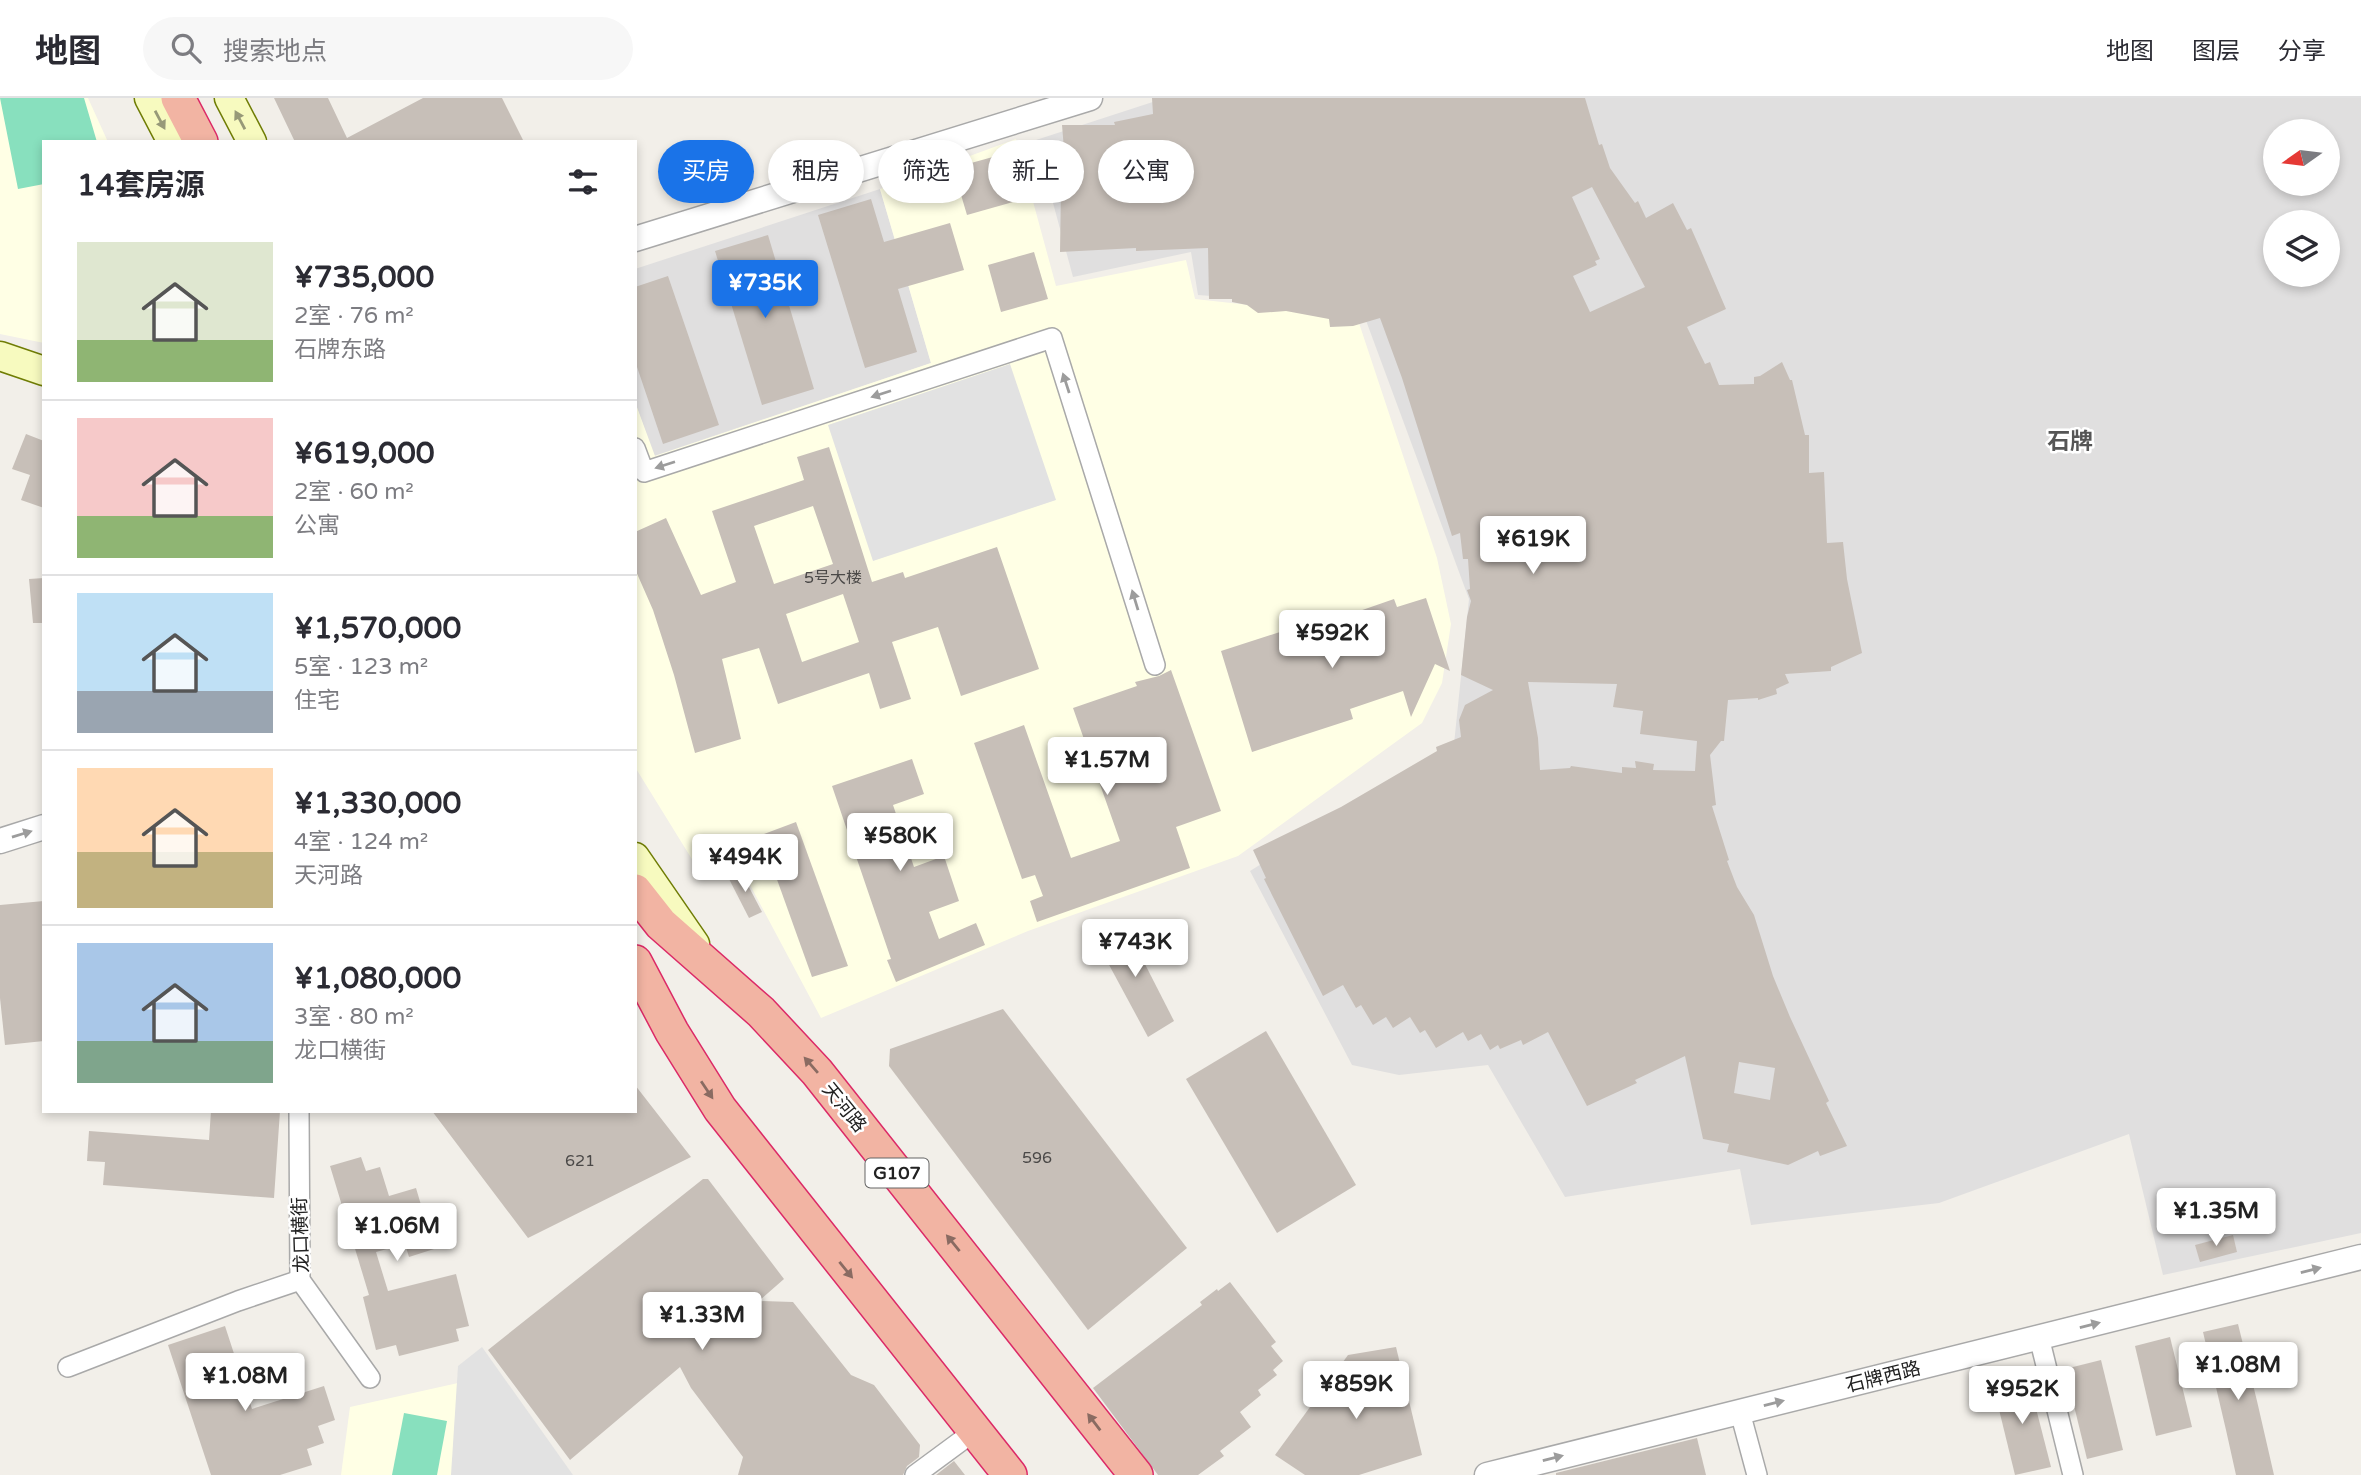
<!DOCTYPE html>
<html lang="zh">
<meta charset="utf-8">
<style>
:root{--surface:#fff;--page:#f7f7f7;--text:#2b2b33;--muted:#7c7c81;--line:#e1e1e2;--accent:#1a73e8}
body{margin:0;font-family:"Varela Round","Noto Sans SC",sans-serif;background:var(--page);color:var(--text);height:100vh;display:flex;flex-direction:column;font-size:26px;white-space:nowrap}
*{box-sizing:border-box;margin:0}
p{font-size:23px;color:var(--muted)}
.icon{flex:none;width:38px;height:38px;fill:none;stroke:currentColor;stroke-width:2;stroke-linecap:round;stroke-linejoin:round}
.map{position:relative;flex:1;overflow:hidden}
.sheet{position:absolute;left:42px;top:42px;width:595px;height:973px;display:flex;flex-direction:column;background:var(--surface);border-radius:0px;box-shadow:0 4px 10px #0003}
.sheet>*{flex:none}
.top-card{position:absolute;left:658px;top:42px;width:665px;height:63px;display:flex;gap:14px}
.needle{width:46px;rotate:256deg}
.tools{position:absolute;left:2263px;top:21px;display:grid;gap:14px}
.tools a{display:grid;place-items:center;width:77px;height:77px;border-radius:50%;background:var(--surface);box-shadow:0 4px 10px #0003;font-size:35px}
.price{position:absolute;translate:-50% -60px;padding:0 16px;border-radius:7px;background:#fff;color:#222;font-size:23px;line-height:46px;filter:drop-shadow(0 2px 4px #0008)}
.price::after{content:'';position:absolute;left:50%;top:42px;width:21px;height:16px;margin-left:-10px;background:inherit;clip-path:polygon(0 0,100% 0,50% 100%)}
.price.on{background:var(--accent);color:#fff}
ul{padding:0;list-style:none}
li{display:flex;align-items:center;gap:21px;height:175px;padding:0 35px}
li+li{border-top:2px solid var(--line)}
li span{display:grid;place-items:center;flex:none;width:196px;height:140px;border-radius:0px;color:#555}
li>.icon{margin-inline-start:auto}
span .icon{width:84px;height:84px;fill:#fffc;stroke-width:1}
li b{font-size:30px}
h2{display:flex;justify-content:space-between;align-items:center;height:84px;padding:0 35px;font-size:30px}
.chip{padding:0 24px;border-radius:32px;background:var(--surface);box-shadow:0 4px 10px #0003;font-size:24px;line-height:63px}
.chip.on{background:var(--accent);color:#fff}
header{display:flex;align-items:center;gap:42px;box-sizing:border-box;height:98px;padding:0 35px;background:var(--surface);border-bottom:2px solid var(--line)}
header strong{font-size:33px}
nav{display:flex;gap:38px;margin-inline-start:auto;font-size:24px}
.search{width:490px;height:63px;background:var(--page);display:flex;align-items:center;gap:18px;box-sizing:border-box;padding:0 24px;border-radius:38px;color:var(--muted);font-size:26px}
.map>svg:first-child{display:block}
</style>
<header>
<strong>地图</strong>
<div class="search"><svg class="icon" aria-label="search" viewBox="0 0 24 24"><circle cx="10" cy="10" r="6"/><path d="M15 15l6 6"/></svg>搜索地点</div>
<nav><a>地图</a><a>图层</a><a>分享</a></nav>
</header>
<div class="map">
<svg width="2361" height="1377" viewBox="0 0 2361 1377">
<rect width="100%" height="100%" fill="#f2efe9"/>
<g fill="#e0dfdf" fill-rule="evenodd">
<path d="M1165 0H2361V1135L2163 1177 2129 1036 1939 1105 1751 1127 1740 1071 1565 1099 1488 967 1399 977 1352 967 1250 773 1454 646 1469 501 1361 209 1198 197 1191 154 1073 179 1036 42ZM2275 33H2328V86H2275ZM2275 124H2328V177H2275Z"/>
<polygon points="880,91 931,265 654,358 635,304 635,171"/>
</g>
<g fill="#ffffe5">
<polygon points="0,0 88,0 108,44 44,44 44,245 0,236"/>
<polygon points="1016,41 1056,188 1186,162 1195,201 1357,219 1437,460 1451,526 1442,585 1422,625 1238,758 1028,833 821,920 734,757 698,771 635,669 635,304 655,358 931,265 880,91"/>
<polygon points="458,1285 452,1377 341,1377 350,1309"/>
</g>
<g fill="#88e0be">
<polygon points="0,0 84,0 97,44 44,44 44,86 18,91"/>
<polygon points="404,1315 447,1323 437,1377 392,1377"/>
</g>
<g fill="#e2e2e2">
<polygon points="1010,266 1056,402 873,463 828,327"/>
<polygon points="482,1249 573,1377 451,1377 458,1268"/>
</g>
<g fill="#c7bfb8" fill-rule="evenodd">
<polygon points="274,0 328,0 347,40 423,0 502,0 524,44 295,44"/>
<path d="M1152 0H1585L1599 47 1602 46 1610 70 1635 105 1638 103 1646 120 1673 105 1687 132 1691 130 1699 148 1726 211 1687 229 1705 266 1710 264 1719 287 1754 286V279L1760 278 1782 264 1790 282H1792L1805 337H1809V375L1824 374 1827 445 1843 444 1847 481 1862 555 1831 569V573L1785 576 1789 585 1776 591 1777 596 1758 602V600L1728 602 1724 643H1721L1710 657 1716 707 1712 708 1729 762 1727 763 1737 789 1754 817 1773 878 1790 919 1829 1003 1826 1005 1847 1048 1820 1058 1818 1053 1788 1067 1727 1054 1729 1046 1703 1041 1685 958 1635 982 1637 985 1587 1008 1548 934 1523 947 1521 942 1500 951 1498 947 1490 952 1481 936 1468 943 1463 934 1436 950 1425 932 1420 935 1410 919 1393 930 1386 919 1373 927 1361 907 1356 910 1343 887 1323 898 1264 781 1266 780 1253 752 1341 709 1437 653 1436 649 1461 639 1459 622 1465 607 1493 592 1461 577 1467 519 1471 503 1467 492 1470 491 1468 461H1463L1460 435 1452 438 1402 280 1380 220 1353 228 1330 229 1329 221 1286 213 1258 215 1247 207 1232 204V201H1209L1208 150 1136 153V150L1060 154 1061 91 1045 94 1042 80 1066 75 1062 27H1115L1114 24 1153 16ZM1592 89 1645 189 1590 214 1573 178 1597 167 1595 163 1600 161 1572 99ZM1528 584 1617 586 1613 609 1643 613 1640 636 1697 643 1695 673 1653 672 1654 666 1635 663 1636 670 1622 669V675L1571 668 1570 670 1540 672 1538 640ZM1739 964 1775 970 1770 1002 1734 995Z"/>
<polygon points="1000,57 1013,104 967,117 953,70"/>
<polygon points="871,101 884,144 950,125 964,172 898,191 917,254 865,270 818,117"/>
<polygon points="768,137 814,291 762,307 715,153"/>
<polygon points="1034,154 1048,201 1001,214 988,167"/>
<polygon points="668,178 719,327 663,346 635,263 635,189"/>
<polygon points="26,336 44,343 44,410 21,402 30,377 12,371"/>
<path d="M829 349 872 484 903 474 905 480 997 449 1039 571 961 598 938 529 892 544 911 601 880 611 869 575 778 606 759 550 722 561 741 641 695 655 674 577 653 512 635 471V434L666 420 701 497 736 484 712 413 804 382 797 359ZM813 408 833 466 774 486 754 428ZM843 496 859 544 802 564 786 516Z"/>
<polygon points="44,480 44,525 33,525 29,481"/>
<polygon points="1426,500 1450,573 1435,566 1411,619 1403,593 1350,611 1353,621 1252,654 1221,553 1323,520 1325,525 1394,501 1397,509"/>
<polygon points="1171,572 1221,713 1176,729 1190,770 1037,824 1030,803 1043,798 1035,777 1022,781 974,645 1024,627 1071,760 1120,743 1073,610 1137,588 1135,584 1159,578"/>
<polygon points="912,661 924,696 893,707 914,769 944,758 959,803 929,814 939,841 976,825 985,847 896,884 887,862 891,861 832,688"/>
<polygon points="796,724 848,868 812,879 761,737"/>
<polygon points="740,772 762,814 749,820 728,779"/>
<polygon points="44,803 44,943 5,947 0,900 0,807"/>
<polygon points="1124,825 1174,923 1148,939 1094,839"/>
<polygon points="1003,911 1187,1150 1088,1232 889,968 890,951"/>
<polygon points="1266,933 1356,1087 1277,1135 1186,981"/>
<polygon points="635,987 691,1059 528,1140 432,1013 635,1013"/>
<polygon points="211,1013 280,1013 274,1100 103,1087 105,1064 87,1063 89,1033 209,1042"/>
<polygon points="361,1059 366,1073 380,1069 389,1098 416,1090 434,1151 409,1159 405,1146 376,1154 388,1193 456,1176 469,1228 456,1231 459,1243 399,1258 396,1247 376,1252 363,1199 369,1197 330,1068"/>
<polygon points="703,1081 708,1081 784,1181 759,1203 793,1204 851,1277 874,1287 920,1347 919,1359 907,1368 903,1377 738,1377 743,1359 691,1290 680,1269 570,1362 488,1252"/>
<polygon points="2233,1137 2237,1154 2200,1164 2195,1147"/>
<polygon points="1230,1184 1276,1244 1271,1248 1283,1263 1273,1272 1277,1277 1258,1292 1261,1297 1240,1314 1251,1329 1220,1353 1224,1358 1198,1377 1158,1377 1093,1290 1202,1207 1200,1204 1217,1191 1218,1193"/>
<polygon points="2238,1226 2257,1303 2274,1377 2236,1377 2226,1332 2203,1234"/>
<polygon points="225,1228 252,1311 324,1288 335,1322 318,1328 324,1345 307,1351 312,1367 280,1377 211,1377 168,1247"/>
<polygon points="2170,1239 2192,1329 2156,1338 2135,1248"/>
<polygon points="1396,1249 1422,1357 1359,1377 1305,1377 1275,1357 1348,1257"/>
<polygon points="2101,1262 2123,1352 2087,1361 2065,1271"/>
<polygon points="2028,1279 2051,1369 2015,1377 1993,1287"/>
<polygon points="1697,1340 1706,1377 1556,1377 1556,1375"/>
<polygon points="954,1363 965,1377 936,1377"/>
</g>
<g fill="none" stroke-linecap="round" stroke-linejoin="round">
<defs>
<g id="minor">
<polyline points="635,350 644,374 1052,240 1155,567"/>
<polyline points="299,1013 300,1182 370,1280"/>
<polyline points="2039,1239 2073,1377"/>
<polyline points="68,1269 238,1203 300,1182"/>
<polyline points="1740,1314 1757,1377"/>
<polyline points="915,1377 976,1332"/>
</g>
<g id="tertiary">
<polyline points="635,141 1090,0"/>
<polyline points="0,743 44,729"/>
<polyline points="1487,1377 2361,1159"/>
</g>
<g id="secondary">
<polyline points="149,0 172,44"/>
<polyline points="229,0 252,44"/>
<polyline points="0,258 44,273"/>
<polyline points="635,759 695,846"/>
</g>
<g id="trunk">
<polyline points="178,0 201,44"/>
<polyline points="635,793 661,826 761,914 817,974 1136,1377"/>
<polyline points="635,864 672,934 720,1011 1010,1377"/>
</g>
</defs>
<use href="#minor" stroke="#a9a9a9" stroke-width="22"/>
<use href="#tertiary" stroke="#a9a9a9" stroke-width="27"/>
<use href="#secondary" stroke="#707d05" stroke-width="31"/>
<use href="#trunk" stroke="#dc2a67" stroke-width="36"/>
<use href="#minor" stroke="#fff" stroke-width="19"/>
<use href="#tertiary" stroke="#fff" stroke-width="24"/>
<use href="#secondary" stroke="#f7fabf" stroke-width="28"/>
<use href="#trunk" stroke="#f2b4a3" stroke-width="33"/>
</g>
<defs><path id="oneway-solid" d="M-6-.8H1V-3.2L6.5 0L1 3.2V.8H-6Z" transform="scale(1.75)"/></defs>
<g fill="#979978">
<use href="#oneway-solid" transform="translate(160 22) rotate(62)"/>
<use href="#oneway-solid" transform="translate(240 22) rotate(-118)"/>
</g>
<g fill="#9c9c9c">
<use href="#oneway-solid" transform="translate(1066 285) rotate(-108)"/>
<use href="#oneway-solid" transform="translate(881 296) rotate(162)"/>
<use href="#oneway-solid" transform="translate(665 367) rotate(162)"/>
<use href="#oneway-solid" transform="translate(1135 502) rotate(-107)"/>
<use href="#oneway-solid" transform="translate(22 736) rotate(-17)"/>
<use href="#oneway-solid" transform="translate(2311 1172) rotate(-14)"/>
<use href="#oneway-solid" transform="translate(2090 1227) rotate(-14)"/>
<use href="#oneway-solid" transform="translate(1774 1305) rotate(-14)"/>
<use href="#oneway-solid" transform="translate(1553 1360) rotate(-14)"/>
</g>
<g fill="#8a6b62">
<use href="#oneway-solid" transform="translate(811 967) rotate(-131)"/>
<use href="#oneway-solid" transform="translate(707 992) rotate(56)"/>
<use href="#oneway-solid" transform="translate(953 1145) rotate(-129)"/>
<use href="#oneway-solid" transform="translate(846 1172) rotate(51)"/>
<use href="#oneway-solid" transform="translate(1094 1324) rotate(-127)"/>
</g>
<g text-anchor="middle" stroke-width="5" stroke-linejoin="round" paint-order="stroke">
<g font-size="16" fill="#4b4948">
<text x="833" y="485">5号大楼</text>
<text x="1037" y="1065">596</text>
<text x="580" y="1068">621</text>
</g>
<rect fill="#fff" stroke="#646464" stroke-width="2" x="865.5" y="1060.5" width="63" height="29" rx="5"/>
<g font-size="18" font-weight="bold" fill="#222">
<text x="897" y="1081">G107</text>
</g>
<g font-size="19" fill="#222" stroke="#fff">
<text transform="translate(845 1009) rotate(51)" y="7">天河路</text>
<text transform="translate(300 1137) rotate(-92)" y="7">龙口横街</text>
<text transform="translate(1883 1278) rotate(-14)" y="7">石牌西路</text>
</g>
<g font-size="23" font-weight="bold" fill="#555" stroke="#fff">
<text x="2070" y="351">石牌</text>
</g>
</g>
</svg>
<div class="tools">
<a><svg class="needle" viewBox="-14 -14 28 28"><path d="M0-13l5 13h-10z" fill="#e53935"/><path d="M0 13l5-13h-10z" fill="#7c7c81"/></svg></a>
<a><svg class="icon" aria-label="layers" viewBox="0 0 24 24"><path d="M12 4l9 5-9 5-9-5zM3 14l9 5 9-5"/></svg></a>
</div>
<b class="price on" style="left:765px;top:222px">¥735K</b>
<b class="price" style="left:1533px;top:478px">¥619K</b>
<b class="price" style="left:1332px;top:572px">¥592K</b>
<b class="price" style="left:1107px;top:699px">¥1.57M</b>
<b class="price" style="left:900px;top:775px">¥580K</b>
<b class="price" style="left:745px;top:796px">¥494K</b>
<b class="price" style="left:1135px;top:881px">¥743K</b>
<b class="price" style="left:2216px;top:1150px">¥1.35M</b>
<b class="price" style="left:397px;top:1165px">¥1.06M</b>
<b class="price" style="left:702px;top:1254px">¥1.33M</b>
<b class="price" style="left:2238px;top:1304px">¥1.08M</b>
<b class="price" style="left:245px;top:1315px">¥1.08M</b>
<b class="price" style="left:1356px;top:1323px">¥859K</b>
<b class="price" style="left:2022px;top:1328px">¥952K</b>
<div class="top-card">
<a class="chip on">买房</a>
<a class="chip">租房</a>
<a class="chip">筛选</a>
<a class="chip">新上</a>
<a class="chip">公寓</a>
</div>
<section class="sheet">
<h2>14套房源<svg class="icon" aria-label="filters" viewBox="0 0 24 24"><path d="M4 7h16M4 17h16"/><circle cx="9" cy="7" r="2"/><circle cx="15" cy="17" r="2"/></svg></h2>
<ul>
<li><span style="background:linear-gradient(#dfe7d0 70%,#8fb573 0)"><svg class="icon" aria-label="home" viewBox="0 0 24 24"><path d="M3 11l9-7 9 7M6 9v11h12V9"/></svg></span><div><b>¥735,000</b><p>2室 · 76 m²</p><p>石牌东路</p></div></li>
<li><span style="background:linear-gradient(#f6c9c9 70%,#8fb573 0)"><svg class="icon" aria-label="home" viewBox="0 0 24 24"><path d="M3 11l9-7 9 7M6 9v11h12V9"/></svg></span><div><b>¥619,000</b><p>2室 · 60 m²</p><p>公寓</p></div></li>
<li><span style="background:linear-gradient(#bfe0f5 70%,#9aa5b1 0)"><svg class="icon" aria-label="home" viewBox="0 0 24 24"><path d="M3 11l9-7 9 7M6 9v11h12V9"/></svg></span><div><b>¥1,570,000</b><p>5室 · 123 m²</p><p>住宅</p></div></li>
<li><span style="background:linear-gradient(#ffd9b3 60%,#c2b280 0)"><svg class="icon" aria-label="home" viewBox="0 0 24 24"><path d="M3 11l9-7 9 7M6 9v11h12V9"/></svg></span><div><b>¥1,330,000</b><p>4室 · 124 m²</p><p>天河路</p></div></li>
<li><span style="background:linear-gradient(#a9c7e8 70%,#7fa58c 0)"><svg class="icon" aria-label="home" viewBox="0 0 24 24"><path d="M3 11l9-7 9 7M6 9v11h12V9"/></svg></span><div><b>¥1,080,000</b><p>3室 · 80 m²</p><p>龙口横街</p></div></li>
</ul>
</section>
</div>
